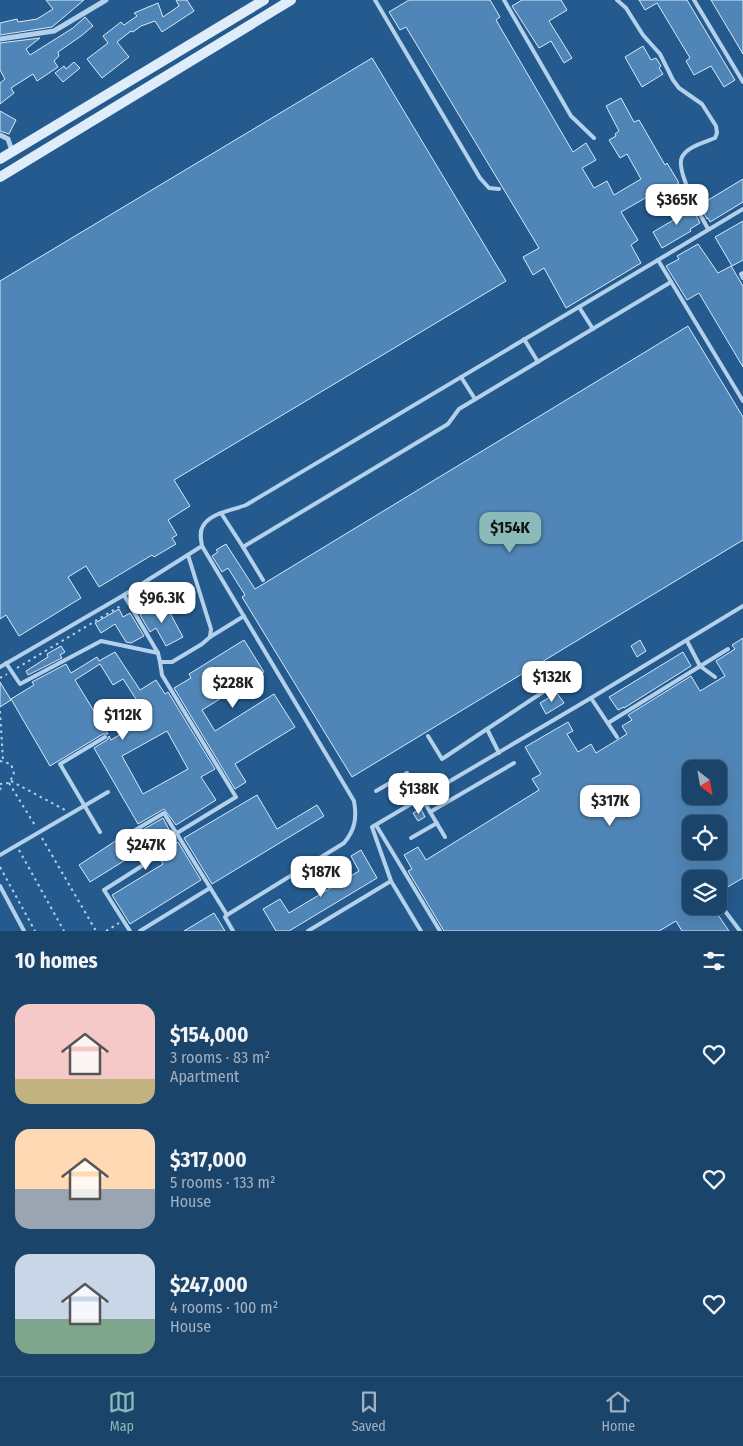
<!DOCTYPE html>
<meta charset="utf-8">
<style>
:root{--surface:#1b446a;--page:#244b70;--text:#f1f3f6;--muted:#a0b0c1;--line:#395c7e;--accent:#8bbbb9}
body{margin:0;font-family:"Fira Sans Condensed",sans-serif;background:var(--page);color:var(--text);height:100vh;display:flex;flex-direction:column;font-size:19px;white-space:nowrap}
*{box-sizing:border-box;margin:0}
p{font-size:16px;color:var(--muted)}
.icon{flex:none;width:28px;height:28px;fill:none;stroke:currentColor;stroke-width:2;stroke-linecap:round;stroke-linejoin:round}
.map{position:relative;height:931px;overflow:hidden}
.drawer{display:flex;flex-direction:column;background:var(--surface);flex:1}
.drawer>*{flex:none}
.needle{width:32px;rotate:149deg}
.tools{position:absolute;left:682px;top:760px;display:grid;gap:10px}
.tools a{display:grid;place-items:center;width:45px;height:45px;border-radius:10px;background:var(--surface);box-shadow:0 5px 20px #0002,0 0 0 1px var(--line);font-size:25px}
.price{position:absolute;translate:-50% -42px;padding:0 11px;border-radius:10px;background:#fff;color:#222;font-size:16px;line-height:32px;filter:drop-shadow(0 1px 2px #0008)}
.price::after{content:'';position:absolute;left:50%;top:30px;width:15px;height:11px;margin-left:-8px;background:inherit;clip-path:polygon(0 0,100% 0,50% 100%)}
.price.active{background:var(--accent);color:#111}
ul{padding:0;list-style:none}
li{display:flex;align-items:center;gap:15px;height:125px;padding:0 15px}
li span{display:grid;place-items:center;flex:none;width:140px;height:100px;border-radius:15px;color:#555}
li>.icon{margin-inline-start:auto}
span .icon{width:60px;height:60px;fill:#fffc;stroke-width:1}
li b{font-size:21px}
h2{display:flex;justify-content:space-between;align-items:center;height:60px;padding:0 15px;font-size:21px}
.menu{display:flex;justify-content:space-around;align-items:center;height:70px;border-top:1px solid var(--line);background:var(--surface);font-size:14px;color:var(--muted)}
.menu a{display:grid;justify-items:center;gap:2px}
.menu .active{color:var(--accent)}
.map>svg:first-child{display:block}
</style>
<div class="map">
<svg width="743" height="931" viewBox="0 0 743 931">
<rect width="100%" height="100%" fill="#245a8e"/>
<g fill="#5086b7" stroke="#d9e9f8" fill-rule="evenodd">
<polygon points="46,0 84,0 52,27 0,35 0,23 17,19 18,22 37,19 53,9"/>
<polygon points="176,0 187,0 194,11 162,32 155,21 141,26 133,32 131,31 117,42 129,57 102,78 87,59 108,43 103,36 121,22 124,25 137,16 134,13 158,3 163,17 179,6"/>
<polygon points="409,0 490,0 500,17 496,20 573,152 586,143 596,160 582,168 594,188 607,181 614,195 641,179 627,154 620,158 609,140 616,136 615,134 619,131 606,106 621,98 634,122 639,120 665,165 667,163 679,183 670,188 668,185 621,212 638,240 631,245 641,263 566,308 544,268 533,275 523,257 539,248 406,27 400,30 389,12"/>
<polygon points="522,0 561,0 567,10 549,21 572,58 564,63 551,41 539,48 512,6"/>
<polygon points="639,0 687,0 735,80 724,87 711,66 694,75 686,61 690,58 657,3 645,10"/>
<polygon points="711,0 743,0 743,54"/>
<polygon points="85,17 93,26 81,36 58,52 59,56 54,61 58,67 37,81 33,74 11,88 14,93 0,104 0,83 5,79 0,70 0,43 40,38 26,49 30,55 73,28"/>
<polygon points="643,46 651,60 656,58 661,66 659,68 663,74 642,87 625,57"/>
<polygon points="372,58 506,281 174,480 190,506 168,520 177,535 172,538 176,544 154,557 152,555 99,587 86,566 68,577 81,598 19,636 6,615 0,619 0,281"/>
<polygon points="74,62 80,68 63,82 55,73 64,66 66,69"/>
<polygon points="0,111 16,120 9,134 0,131"/>
<polygon points="743,179 743,202 710,222 708,218 707,219 700,205"/>
<polygon points="685,201 691,211 693,209 700,223 690,229 691,231 662,248 653,232 682,215 677,206"/>
<polygon points="743,221 743,260 732,266 715,237"/>
<polygon points="698,244 718,273 731,266 743,286 743,367 699,293 687,300 666,266 679,259 677,256"/>
<polygon points="688,326 743,417 743,540 352,777 242,597 245,595 228,568 222,572 212,556 218,552 216,550 226,544 255,589"/>
<polygon points="164,602 183,637 166,646 156,628 150,632 140,615"/>
<polygon points="119,609 123,617 130,613 144,636 131,643 126,642 115,624 101,633 95,623"/>
<path d="M743 638V878L719 892V879H691V906H712L729 931H682L676 921 659 931H444L408 871 412 869 404 855 418 847 426 860 539 790 532 779 541 774 525 747 568 722 573 731 567 734 578 752 591 744 596 753 627 734 622 726 632 720 628 715 691 676 700 691 725 676 716 661 735 649 732 645ZM691 769H719V796H691ZM691 824H719V851H691Z"/>
<polygon points="244,640 264,672 202,710 215,731 274,694 295,727 235,764 246,782 235,789 174,688 191,678 189,674"/>
<polygon points="640,640 646,651 637,657 631,646"/>
<polygon points="61,646 65,652 60,655 62,658 28,675 26,671 48,657 47,654"/>
<path d="M115 652 140 690 156 680 165 694 168 692 215 769 201 777 216 800 176 825 164 809 138 824 94 748 107 740 109 736 111 740 126 731 120 721 141 707 123 679 113 685 100 664 75 680 108 734H103L50 766 11 699 34 685 32 682 66 664 71 673 97 657 99 661ZM167 731 188 769 143 794 122 756Z"/>
<polygon points="683,652 691,666 624,708 624,707 618,710 609,697"/>
<polygon points="0,682 11,700 0,707"/>
<polygon points="557,693 564,703 546,714 540,703"/>
<polygon points="257,795 277,829 317,805 324,816 212,884 184,838"/>
<polygon points="421,809 425,817 418,821 413,813"/>
<polygon points="163,818 176,843 178,842 201,880 130,924 112,895 163,864 147,837 130,847 135,854 90,882 79,865 123,836 125,839 134,835"/>
<polygon points="361,850 377,878 289,931 276,931 263,909 280,899 289,913 359,871 351,856"/>
<polygon points="214,913 225,931 184,931"/>
</g>
<g fill="none" stroke-linecap="round" stroke-linejoin="round">
<g stroke="#b4d1eb" stroke-width="2" stroke-dasharray="2.5 4" stroke-linecap="butt">
<polyline points="17,668 122,605"/>
<polyline points="0,678 7,674"/>
<polyline points="0,711 3,761"/>
<polyline points="0,761 11,764 14,774 9,783 0,784"/>
<polyline points="11,781 65,810"/>
<polyline points="9,783 36,827"/>
<polyline points="0,790 1,784"/>
<polyline points="42,838 96,931"/>
<polyline points="19,850 64,931"/>
<polyline points="0,867 35,931"/>
<polyline points="106,931 119,923"/>
</g>
<g stroke="#b4d1eb" stroke-width="4">
<polyline points="375,0 480,178 489,188 499,189"/>
<polyline points="504,0 571,116 594,138"/>
<path d="M617 0 626 8 643 35 660 54 673 80 679 88 702 104 716 126 717 133 715 138C705 142 687 147 682 157 675 170 701 216 708 229"/>
<polyline points="694,0 743,82"/>
<polyline points="658,260 743,209"/>
<polyline points="743,273 741,274 743,278"/>
<polyline points="579,307 593,329"/>
<polyline points="524,339 538,362"/>
<polyline points="461,377 475,399"/>
<polyline points="221,513 243,547 448,424 459,409 671,282"/>
<polyline points="243,547 263,580"/>
<polyline points="124,595 158,653 160,662 172,662 202,644 210,637 211,629 188,555"/>
<polyline points="210,637 244,616"/>
<polyline points="687,641 700,666 715,677"/>
<polyline points="160,662 162,675 236,797 177,833"/>
<polyline points="6,663 20,684 101,641 158,653"/>
<polyline points="0,667 124,595 202,546"/>
<polyline points="591,698 617,737"/>
<polyline points="608,723 728,649"/>
<polyline points="487,729 552,686"/>
<polyline points="428,736 442,759 487,729 499,753"/>
<polyline points="376,791 407,773 445,837"/>
<polyline points="430,812 514,763"/>
<polyline points="376,825 440,931"/>
<polyline points="100,832 60,764 105,737"/>
<polyline points="132,832 164,813 227,915"/>
<polyline points="411,838 437,823"/>
<polyline points="0,855 108,792"/>
<polyline points="391,881 421,931"/>
<polyline points="0,886 24,931"/>
<polyline points="719,903 740,931"/>
<polyline points="130,931 104,890 156,857"/>
<polyline points="140,931 210,888"/>
<path d="M233 931 225 917 227 915 344 843C355 830 357 818 354 801L202 546C201 540 199 532 203 526 210 513 233 510 246 505L658 260 743 401"/>
<polyline points="308,931 391,881 372,827 591,698 743,606"/>
</g>
<g stroke="#b4d1eb" stroke-width="5">
<polyline points="0,39 54,31 106,0"/>
<polyline points="0,135 8,139 12,151"/>
</g>
<g stroke="#dfecf9" stroke-width="10">
<polyline points="0,159 264,0"/>
<polyline points="0,177 291,0"/>
</g>
</g>
</svg>
<div class="tools">
<a><svg class="needle" viewBox="-14 -14 28 28"><path d="M0-13l5 13h-10z" fill="#e53935"/><path d="M0 13l5-13h-10z" fill="#a0b0c1"/></svg></a>
<a><svg class="icon" aria-label="locate" viewBox="0 0 24 24"><circle cx="12" cy="12" r="6"/><path d="M12 2v4M12 18v4M2 12h4M18 12h4"/></svg></a>
<a><svg class="icon" aria-label="layers" viewBox="0 0 24 24"><path d="M12 4l9 5-9 5-9-5zM3 14l9 5 9-5"/></svg></a>
</div>
<b class="price" style="left:677px;top:226px">$365K</b>
<b class="price active" style="left:510px;top:554px">$154K</b>
<b class="price" style="left:162px;top:624px">$96.3K</b>
<b class="price" style="left:552px;top:703px">$132K</b>
<b class="price" style="left:233px;top:709px">$228K</b>
<b class="price" style="left:123px;top:741px">$112K</b>
<b class="price" style="left:419px;top:815px">$138K</b>
<b class="price" style="left:610px;top:827px">$317K</b>
<b class="price" style="left:146px;top:871px">$247K</b>
<b class="price" style="left:321px;top:898px">$187K</b>
</div>
<section class="drawer">
<h2>10 homes<svg class="icon" aria-label="filters" viewBox="0 0 24 24"><path d="M4 7h16M4 17h16"/><circle cx="9" cy="7" r="2"/><circle cx="15" cy="17" r="2"/></svg></h2>
<ul>
<li><span style="background:linear-gradient(#f6c9c9 75%,#c2b280 0)"><svg class="icon" aria-label="home" viewBox="0 0 24 24"><path d="M3 11l9-7 9 7M6 9v11h12V9"/></svg></span><div><b>$154,000</b><p>3 rooms · 83 m²</p><p>Apartment</p></div><svg class="icon" aria-label="heart" viewBox="0 0 24 24"><path d="M12 20l-8-8c-3-5 5-10 8-4 3-6 11-1 8 4z"/></svg></li>
<li><span style="background:linear-gradient(#ffd9b3 60%,#9aa5b1 0)"><svg class="icon" aria-label="home" viewBox="0 0 24 24"><path d="M3 11l9-7 9 7M6 9v11h12V9"/></svg></span><div><b>$317,000</b><p>5 rooms · 133 m²</p><p>House</p></div><svg class="icon" aria-label="heart" viewBox="0 0 24 24"><path d="M12 20l-8-8c-3-5 5-10 8-4 3-6 11-1 8 4z"/></svg></li>
<li><span style="background:linear-gradient(#c9d6e8 65%,#7fa58c 0)"><svg class="icon" aria-label="home" viewBox="0 0 24 24"><path d="M3 11l9-7 9 7M6 9v11h12V9"/></svg></span><div><b>$247,000</b><p>4 rooms · 100 m²</p><p>House</p></div><svg class="icon" aria-label="heart" viewBox="0 0 24 24"><path d="M12 20l-8-8c-3-5 5-10 8-4 3-6 11-1 8 4z"/></svg></li>
</ul>
</section>
<nav class="menu">
<a class="active"><svg class="icon" aria-label="map" viewBox="0 0 24 24"><path d="M3 6l6-2 6 2 6-2v14l-6 2-6-2-6 2zM9 4v14M15 6v14"/></svg>Map</a>
<a><svg class="icon" aria-label="saved" viewBox="0 0 24 24"><path d="M7 4h10v16l-5-4-5 4z"/></svg>Saved</a>
<a><svg class="icon" aria-label="home" viewBox="0 0 24 24"><path d="M3 11l9-7 9 7M6 9v11h12V9"/></svg>Home</a>
</nav>
